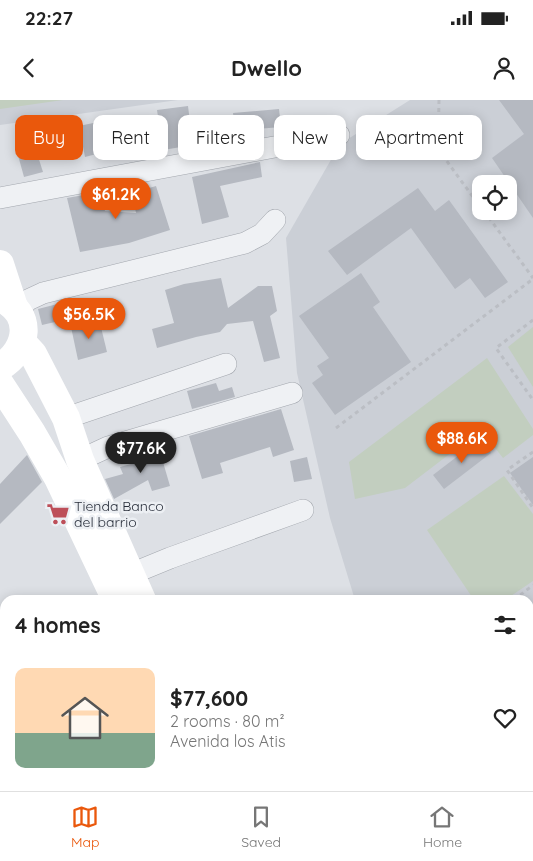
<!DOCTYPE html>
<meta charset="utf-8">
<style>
:root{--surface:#fff;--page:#f6f6f6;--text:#222;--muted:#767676;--line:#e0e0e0;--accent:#ea580c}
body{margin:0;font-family:Quicksand,sans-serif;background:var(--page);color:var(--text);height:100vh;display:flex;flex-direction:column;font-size:19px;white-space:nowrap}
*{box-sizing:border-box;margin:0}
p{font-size:16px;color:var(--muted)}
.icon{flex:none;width:28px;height:28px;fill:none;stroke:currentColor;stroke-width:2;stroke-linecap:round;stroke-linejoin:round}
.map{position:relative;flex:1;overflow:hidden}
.details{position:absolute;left:0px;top:495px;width:534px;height:196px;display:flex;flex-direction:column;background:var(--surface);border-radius:15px 15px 0 0;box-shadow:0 2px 12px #0003}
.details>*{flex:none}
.hud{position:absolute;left:15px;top:15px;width:504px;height:45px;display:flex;gap:10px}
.tools{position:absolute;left:472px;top:75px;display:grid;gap:10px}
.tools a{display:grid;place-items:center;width:45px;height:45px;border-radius:10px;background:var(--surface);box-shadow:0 2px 12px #0003;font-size:25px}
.price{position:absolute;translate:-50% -42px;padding:0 11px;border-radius:18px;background:var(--accent);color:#fff;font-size:16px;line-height:32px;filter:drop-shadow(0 1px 2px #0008)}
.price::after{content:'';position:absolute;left:50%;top:30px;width:15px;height:11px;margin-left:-8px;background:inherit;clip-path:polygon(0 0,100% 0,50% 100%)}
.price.active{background:#222;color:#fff}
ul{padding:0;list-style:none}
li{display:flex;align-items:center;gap:15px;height:125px;padding:0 15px}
li span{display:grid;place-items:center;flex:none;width:140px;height:100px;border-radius:10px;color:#555}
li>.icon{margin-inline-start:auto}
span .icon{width:60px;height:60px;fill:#fffc;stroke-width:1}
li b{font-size:21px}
h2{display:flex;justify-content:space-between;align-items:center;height:60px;padding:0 15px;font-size:21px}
.chip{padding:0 18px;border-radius:10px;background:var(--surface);box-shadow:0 2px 12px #0003;font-size:18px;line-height:45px}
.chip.active{background:var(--accent);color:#fff}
.status{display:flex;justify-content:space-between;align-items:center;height:35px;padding:0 25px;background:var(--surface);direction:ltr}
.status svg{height:14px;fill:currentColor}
header{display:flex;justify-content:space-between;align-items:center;height:65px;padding:0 15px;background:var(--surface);font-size:22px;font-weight:700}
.tab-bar{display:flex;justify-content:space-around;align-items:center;height:70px;border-top:1px solid var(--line);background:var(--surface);font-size:14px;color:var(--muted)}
.tab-bar a{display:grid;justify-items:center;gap:2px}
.tab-bar .active{color:var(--accent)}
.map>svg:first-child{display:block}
</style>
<div class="status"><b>22:27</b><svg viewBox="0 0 49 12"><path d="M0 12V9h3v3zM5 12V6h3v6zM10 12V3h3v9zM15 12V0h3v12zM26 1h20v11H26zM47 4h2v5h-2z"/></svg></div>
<header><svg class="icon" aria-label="back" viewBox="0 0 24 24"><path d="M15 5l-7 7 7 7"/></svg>Dwello<svg class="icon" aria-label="person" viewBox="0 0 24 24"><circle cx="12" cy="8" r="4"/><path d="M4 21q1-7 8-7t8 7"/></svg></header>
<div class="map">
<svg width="533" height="691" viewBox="0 0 533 691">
<rect width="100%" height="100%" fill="#dde0e5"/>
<g fill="#cbcfd6" fill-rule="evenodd">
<polygon points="0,0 178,0 0,25"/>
<path d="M410 0H533V691H412L411 686H529V500H355L330 418 297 273 286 138 340 44ZM481 84H509V111H481Z"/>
</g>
<g fill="#c2cebf">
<polygon points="0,0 63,0 0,9"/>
<polygon points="533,227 533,287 508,247"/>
<polygon points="487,258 533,329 533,335 503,358 481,330 405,388 355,399 349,362"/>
<polygon points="504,376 533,414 533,481 505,500 474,500 427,430"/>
</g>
<g fill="#b5b9c1">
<polygon points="499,0 533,0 533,118 492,58 524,34"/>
<polygon points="188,6 193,45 163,50 157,10"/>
<polygon points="279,9 281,27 235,31 233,13"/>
<polygon points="98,22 104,52 85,57 79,26"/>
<polygon points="71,23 76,39 59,41 56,25"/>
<polygon points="34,44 43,72 24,77 16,48"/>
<polygon points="260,62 262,77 220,86 229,117 202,124 192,77"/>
<polygon points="156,86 170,130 129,143 80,152 67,98 100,92 105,111 136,113 132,93"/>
<polygon points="418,88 435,111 449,100 508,182 485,198 470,178 455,189 411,128 347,175 328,151"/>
<polygon points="361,173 380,202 373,207 411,262 335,315 312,283 323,275 317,266 329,258 299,216"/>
<polygon points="221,178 228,208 258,186 272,186 277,211 270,216 280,258 264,262 253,221 227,224 220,232 196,237 157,248 152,229 174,223 165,190 184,184"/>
<polygon points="77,199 81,216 42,225 38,209"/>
<polygon points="99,219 107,252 78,260 71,227"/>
<polygon points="216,283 219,291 232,287 235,297 192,309 187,291"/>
<polygon points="281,309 294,350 273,357 270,347 220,363 223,373 202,379 189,336"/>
<polygon points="480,339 491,353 444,389 433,375"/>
<polygon points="158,345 170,386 152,391 148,380 114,399 105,379 123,374 120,367 142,361 139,351"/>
<polygon points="27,355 42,382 0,424 0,384"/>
<polygon points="307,357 312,379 294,382 290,361"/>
<polygon points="533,357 533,405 510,373"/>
</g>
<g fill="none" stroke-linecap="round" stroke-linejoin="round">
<defs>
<g id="street">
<polyline points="0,98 339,35"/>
<polyline points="17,212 28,200 43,193 245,143 262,134 275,120"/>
<polyline points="66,318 226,264"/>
<polyline points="80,360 108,347 292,293"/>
<polyline points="131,474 170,458 303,410"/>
<polyline points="0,602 5,598"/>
<polyline points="37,691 42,686"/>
</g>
</defs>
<use href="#street" stroke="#a3a7ae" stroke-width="22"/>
<g stroke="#bbbec4" stroke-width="3" stroke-dasharray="4 4" stroke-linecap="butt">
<polyline points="439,0 438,49 481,108"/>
<polyline points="484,111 533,178"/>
<polyline points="533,220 496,248 533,300"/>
<polyline points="336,328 533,179"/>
<polyline points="533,352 507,370 533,408"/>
<polyline points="514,500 533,485"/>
</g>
<use href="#street" stroke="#eff1f4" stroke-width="21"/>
<g stroke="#fff" stroke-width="28">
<polyline points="0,164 14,207"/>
<path d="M0 198C34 213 29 250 0 267"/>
<polyline points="22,242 33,254 66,318 80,360 142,500"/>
<polyline points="0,284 32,333 58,378 116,500"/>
<polyline points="198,686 200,691"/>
<polyline points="224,686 226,691"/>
</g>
</g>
<defs>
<symbol id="supermarket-bare" viewBox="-9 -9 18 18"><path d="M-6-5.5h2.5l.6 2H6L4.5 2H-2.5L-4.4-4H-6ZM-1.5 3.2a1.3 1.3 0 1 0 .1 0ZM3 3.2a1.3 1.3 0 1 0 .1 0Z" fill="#bd4f59" stroke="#eceff3" stroke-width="2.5" paint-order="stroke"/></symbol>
</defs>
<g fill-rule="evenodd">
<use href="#supermarket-bare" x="42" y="398" width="32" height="32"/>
</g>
<g text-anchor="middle" stroke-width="5" stroke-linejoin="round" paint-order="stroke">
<g font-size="14" fill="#282e3a" stroke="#eceff3" text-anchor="start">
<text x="74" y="411">Tienda Banco<tspan x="74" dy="16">del barrio</tspan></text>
</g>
</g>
</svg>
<div class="tools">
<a><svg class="icon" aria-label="locate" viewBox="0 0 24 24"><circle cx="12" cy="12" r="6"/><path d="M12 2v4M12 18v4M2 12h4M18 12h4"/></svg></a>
</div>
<b class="price" style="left:116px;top:120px">$61.2K</b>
<b class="price" style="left:89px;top:240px">$56.5K</b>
<b class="price" style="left:462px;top:364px">$88.6K</b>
<b class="price active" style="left:141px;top:374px">$77.6K</b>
<div class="hud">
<a class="chip active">Buy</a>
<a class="chip">Rent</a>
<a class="chip">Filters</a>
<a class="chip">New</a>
<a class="chip">Apartment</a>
</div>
<section class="details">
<h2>4 homes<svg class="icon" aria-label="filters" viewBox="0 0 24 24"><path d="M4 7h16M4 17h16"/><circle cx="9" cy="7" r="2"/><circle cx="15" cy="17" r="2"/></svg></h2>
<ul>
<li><span style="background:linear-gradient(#ffd9b3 65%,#7fa58c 0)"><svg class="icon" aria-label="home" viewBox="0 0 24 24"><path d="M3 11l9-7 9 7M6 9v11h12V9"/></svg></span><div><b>$77,600</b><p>2 rooms · 80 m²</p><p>Avenida los Atis</p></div><svg class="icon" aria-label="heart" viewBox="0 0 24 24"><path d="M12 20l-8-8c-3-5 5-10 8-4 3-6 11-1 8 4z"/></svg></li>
</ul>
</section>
</div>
<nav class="tab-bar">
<a class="active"><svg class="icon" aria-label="map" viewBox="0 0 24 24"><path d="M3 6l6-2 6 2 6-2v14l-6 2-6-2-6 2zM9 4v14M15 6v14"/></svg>Map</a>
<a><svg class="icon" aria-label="saved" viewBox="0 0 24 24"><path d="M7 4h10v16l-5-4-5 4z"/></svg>Saved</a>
<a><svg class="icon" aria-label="home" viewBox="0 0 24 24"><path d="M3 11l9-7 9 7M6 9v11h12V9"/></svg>Home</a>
</nav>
